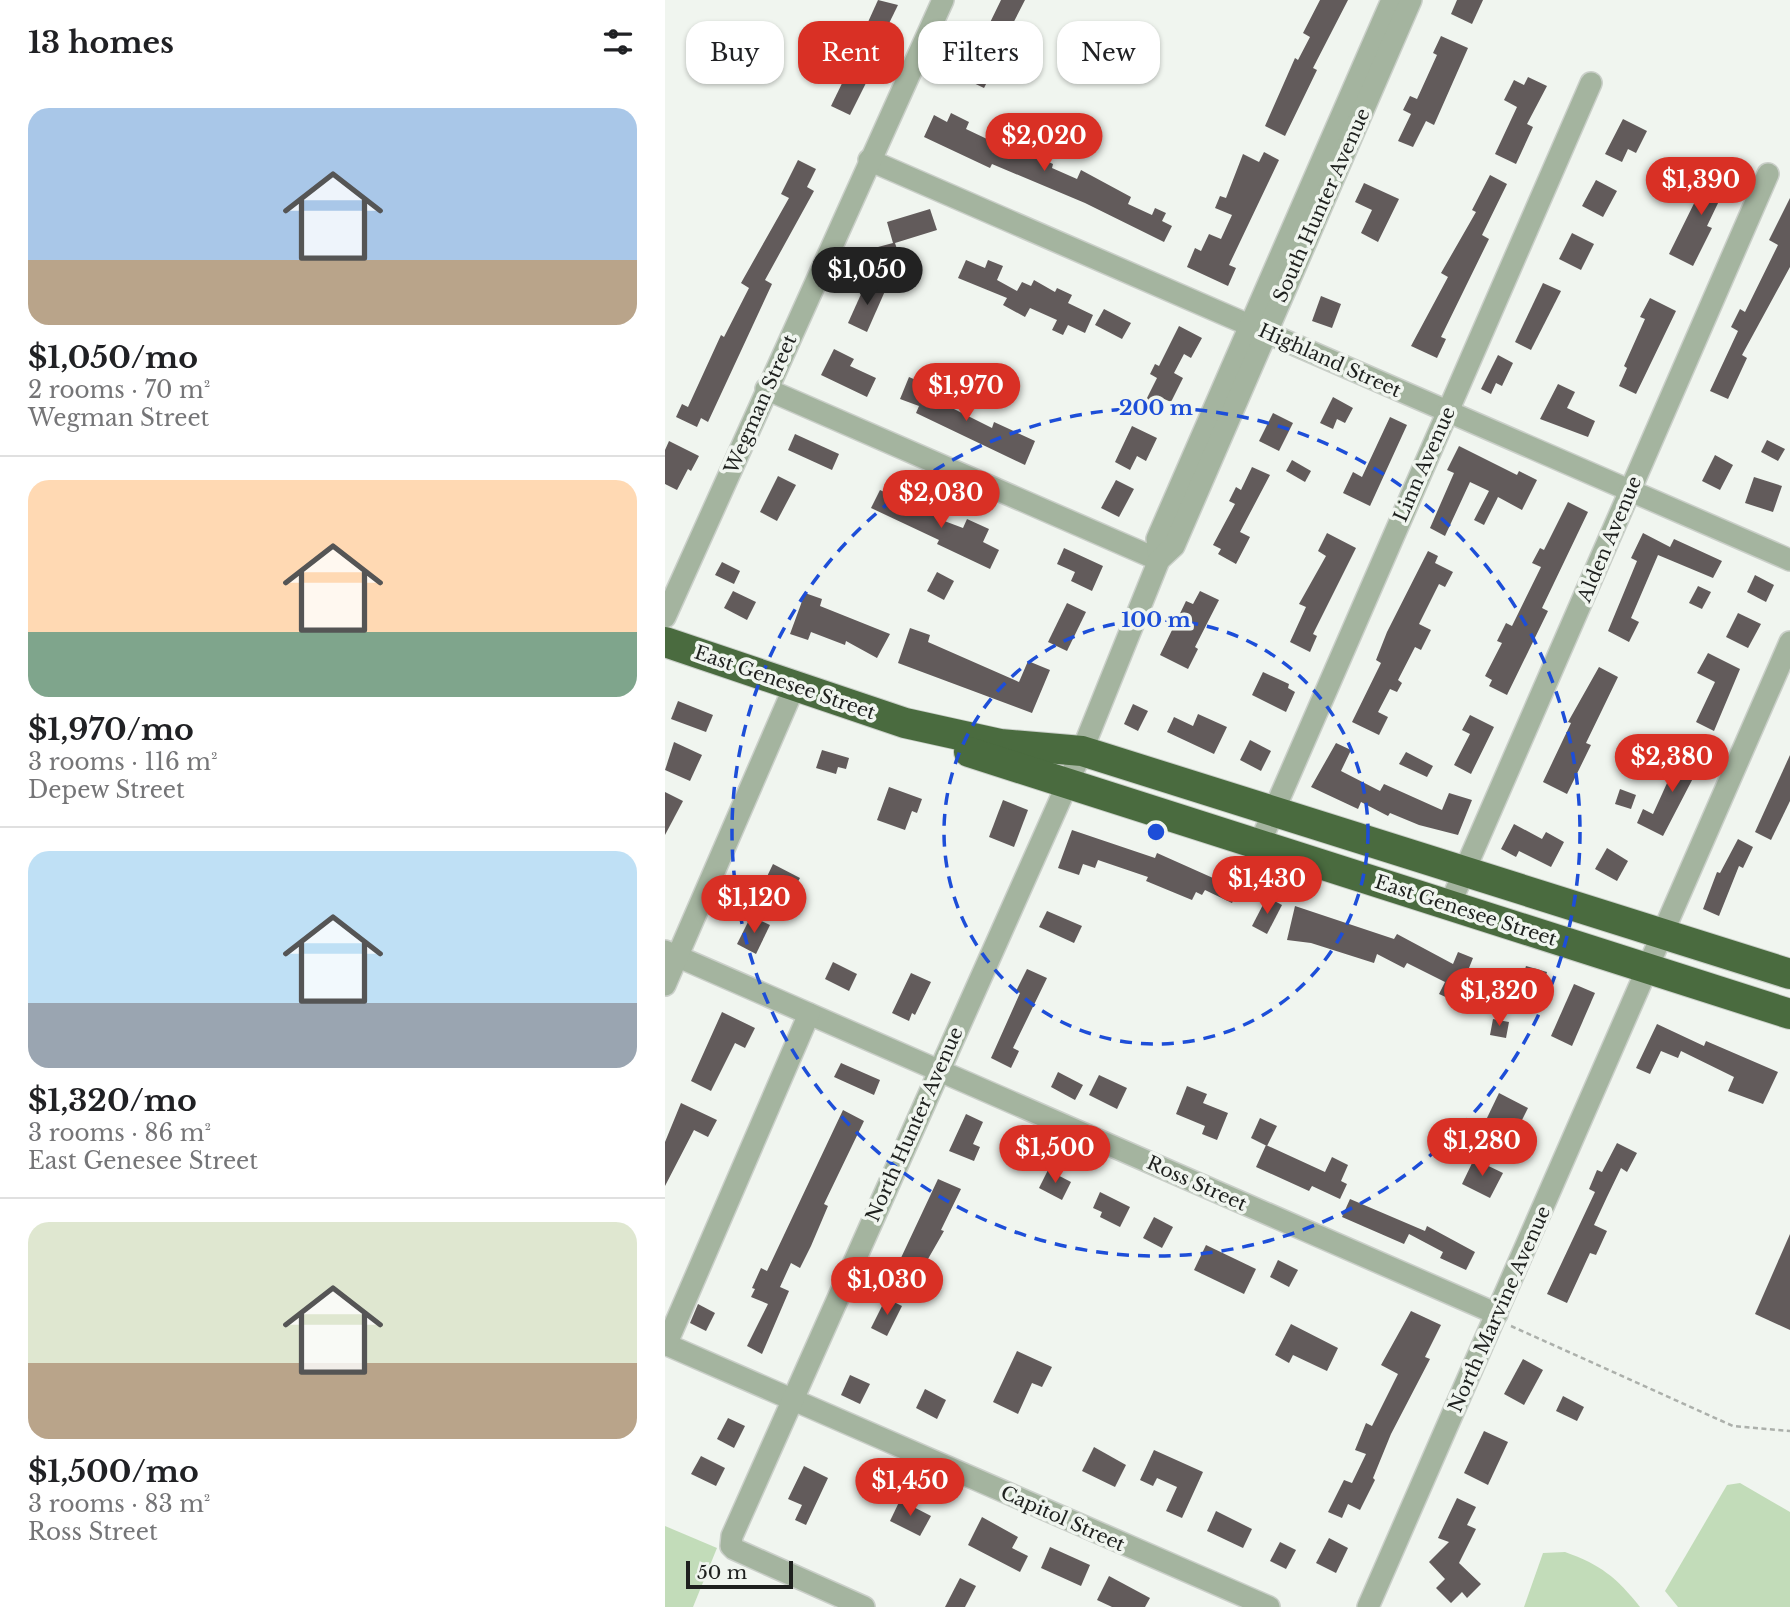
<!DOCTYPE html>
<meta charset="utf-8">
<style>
:root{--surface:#fff;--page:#f2f2f2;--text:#202124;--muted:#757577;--line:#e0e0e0;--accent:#d93025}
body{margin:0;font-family:"Libre Baskerville",serif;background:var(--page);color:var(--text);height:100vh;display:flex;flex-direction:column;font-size:26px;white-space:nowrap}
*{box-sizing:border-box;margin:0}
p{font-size:23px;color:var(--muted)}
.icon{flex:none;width:38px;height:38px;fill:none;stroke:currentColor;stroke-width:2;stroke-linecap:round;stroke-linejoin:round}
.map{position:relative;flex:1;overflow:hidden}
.details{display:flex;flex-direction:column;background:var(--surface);width:665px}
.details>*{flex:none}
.guide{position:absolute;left:21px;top:21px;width:665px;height:63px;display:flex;gap:14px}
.scale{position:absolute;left:21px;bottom:18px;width:107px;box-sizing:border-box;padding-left:7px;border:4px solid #1e201e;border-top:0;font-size:19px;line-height:24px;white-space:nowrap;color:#1e201e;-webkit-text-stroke:5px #f0f5ef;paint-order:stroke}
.price{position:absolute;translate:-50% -60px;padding:0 16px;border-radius:24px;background:var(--accent);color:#fff;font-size:23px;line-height:46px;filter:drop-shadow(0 2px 4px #0008)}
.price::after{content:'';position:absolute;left:50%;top:42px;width:21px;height:16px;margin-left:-10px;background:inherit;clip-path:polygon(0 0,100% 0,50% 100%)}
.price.on{background:#222;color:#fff}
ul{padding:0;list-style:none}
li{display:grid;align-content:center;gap:14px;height:371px;padding:0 28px}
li+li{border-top:2px solid var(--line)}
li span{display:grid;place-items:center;height:217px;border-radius:21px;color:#555}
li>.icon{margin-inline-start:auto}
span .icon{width:126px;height:126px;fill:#fffc;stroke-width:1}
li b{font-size:30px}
h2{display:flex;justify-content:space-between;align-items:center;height:84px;padding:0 28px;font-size:30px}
.chip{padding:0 24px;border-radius:21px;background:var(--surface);box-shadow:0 2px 5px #0004;font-size:24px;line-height:63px}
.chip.on{background:var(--accent);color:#fff}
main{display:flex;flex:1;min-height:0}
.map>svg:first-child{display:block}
</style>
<main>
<section class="details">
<h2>13 homes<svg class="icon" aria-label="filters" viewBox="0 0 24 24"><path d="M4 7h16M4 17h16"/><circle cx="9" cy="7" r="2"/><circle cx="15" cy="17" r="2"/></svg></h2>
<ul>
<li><span style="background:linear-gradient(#a9c7e8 70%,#b9a48a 0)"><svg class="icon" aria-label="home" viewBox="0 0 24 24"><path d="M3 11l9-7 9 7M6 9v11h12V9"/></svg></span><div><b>$1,050/mo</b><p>2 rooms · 70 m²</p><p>Wegman Street</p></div></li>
<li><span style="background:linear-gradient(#ffd9b3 70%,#7fa58c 0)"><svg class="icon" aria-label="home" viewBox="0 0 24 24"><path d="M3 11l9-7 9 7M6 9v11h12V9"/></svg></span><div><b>$1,970/mo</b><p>3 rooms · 116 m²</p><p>Depew Street</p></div></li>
<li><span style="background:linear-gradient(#bfe0f5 70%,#9aa5b1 0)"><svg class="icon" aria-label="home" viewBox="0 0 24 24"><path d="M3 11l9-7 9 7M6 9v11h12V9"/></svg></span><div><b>$1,320/mo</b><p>3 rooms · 86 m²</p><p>East Genesee Street</p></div></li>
<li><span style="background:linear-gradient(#dfe7d0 65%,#b9a48a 0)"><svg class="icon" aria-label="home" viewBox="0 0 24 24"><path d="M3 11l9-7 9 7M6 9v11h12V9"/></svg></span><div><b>$1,500/mo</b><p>3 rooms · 83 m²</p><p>Ross Street</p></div></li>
</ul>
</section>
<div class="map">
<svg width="1125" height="1607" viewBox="0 0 1125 1607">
<rect width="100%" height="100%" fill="#f0f5ef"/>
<g fill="#c2dcb9">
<polygon points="1075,1483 1125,1512 1125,1607 1013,1607 1000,1591 1062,1485"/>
<polygon points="0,1526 52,1548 28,1607 0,1607"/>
<path d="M900 1552C936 1565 951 1577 975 1607H859L878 1553Z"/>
</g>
<g fill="#625b5b">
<polygon points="213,0 233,5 211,50 194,42"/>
<polygon points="336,0 360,0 341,37 347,40 339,56 336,55 319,88 298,78"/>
<polygon points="655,0 683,0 648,68 652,70 620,136 600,126 630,58 633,60 645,37 638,33"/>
<polygon points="792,0 818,0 807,24 786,14"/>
<polygon points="776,36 803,48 769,125 761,121 748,147 733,141 746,114 738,110 745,96 752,99 772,55 768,53"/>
<polygon points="183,71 202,81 185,115 166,106"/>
<polygon points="863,77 882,86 862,124 868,127 851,164 830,154 852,107 839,100 849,80 859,85"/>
<polygon points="286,113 304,122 301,129 322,139 327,129 340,135 338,140 388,164 387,168 412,179 416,170 466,197 463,204 487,215 490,208 501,213 497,221 507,226 499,242 420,203 327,164 325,168 259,137 269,115 282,122"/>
<polygon points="958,119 982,131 971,153 963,149 957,162 940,154"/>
<polygon points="599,152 614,160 564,265 571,268 563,286 522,267 530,248 536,251 544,234 556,239 567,215 550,208 555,196 561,198 578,154 594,162"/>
<polygon points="133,160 151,169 142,187 149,191 100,280 107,284 43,422 36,418 32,427 11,417 17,404 23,407 56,335 59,337 84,288 76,283 124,198 116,194"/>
<polygon points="1048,165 1067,174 1042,226 1047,228 1028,266 1004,254"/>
<polygon points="825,175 842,184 817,235 824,239 776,337 781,339 772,358 746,346 783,277 776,273 811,212 807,210"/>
<polygon points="931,180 952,191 938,217 917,206"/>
<polygon points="699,183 734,199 713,242 696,233 707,210 690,202"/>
<polygon points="1125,198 1125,267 1077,355 1082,358 1063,399 1045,391 1073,331 1066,327 1075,309 1080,312 1113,245 1104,240"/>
<polygon points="265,209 272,230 230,243 235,258 219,263 213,247 228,243 222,222"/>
<polygon points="907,233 929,244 916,270 894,259"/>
<polygon points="301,260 320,268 323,260 338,266 332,280 352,291 357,282 366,286 369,280 390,292 392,288 407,295 403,303 428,315 420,333 403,325 398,335 387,330 392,320 365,308 360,317 338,305 342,298 293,278"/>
<polygon points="201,283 220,291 202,332 183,323"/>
<polygon points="878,283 896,291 866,350 850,342"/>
<polygon points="656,296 676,304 667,328 647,321"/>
<polygon points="985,298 1011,311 971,394 954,386 962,368 959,366 980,319 975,317"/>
<polygon points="439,309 466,323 457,339 430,325"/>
<polygon points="514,326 537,338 526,358 519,354 509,373 518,378 506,402 497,398 491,410 479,404 492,378 485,374 490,364 494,366"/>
<polygon points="169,349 189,359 185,366 211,378 202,397 156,375"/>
<polygon points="833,355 848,363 837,386 831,383 826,394 816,389"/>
<polygon points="244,377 279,392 275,402 327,428 329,422 370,441 360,465 251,413 254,406 235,399"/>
<polygon points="893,384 910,392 902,408 930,421 923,437 875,419"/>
<polygon points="668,397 688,408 680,423 672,419 668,429 655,423"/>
<polygon points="608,413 628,423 614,451 594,441"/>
<polygon points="725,417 742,425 705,506 678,493 688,472 697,477"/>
<polygon points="467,426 492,438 481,461 472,456 465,470 450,462"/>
<polygon points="130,434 174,454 167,470 123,450"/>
<polygon points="1102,440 1120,449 1113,461 1096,452"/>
<polygon points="4,441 34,456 26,471 23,469 12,490 0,484 0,450"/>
<polygon points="794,446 852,475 854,471 872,480 857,510 833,497 819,525 809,520 824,491 805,482 780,536 765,528 789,473 782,470"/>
<polygon points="1050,455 1068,465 1055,490 1037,481"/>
<polygon points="627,460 646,471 640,482 621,471"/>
<polygon points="587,467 605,475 575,532 585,537 571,564 553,554 556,549 548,545 570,504 564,501 571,487 576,490"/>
<polygon points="113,476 131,485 112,521 95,512"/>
<polygon points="1089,477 1117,486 1108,512 1080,503"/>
<polygon points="451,480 469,489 454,517 436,508"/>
<polygon points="215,490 282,522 298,528 302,519 324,529 318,542 334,550 325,569 272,544 274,540 206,508"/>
<polygon points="903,502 923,512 877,608 883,611 842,695 824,686 827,680 820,676 837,643 832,641 841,623 847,626 876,567 867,563 875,548 879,550"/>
<polygon points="662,533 691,548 648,634 652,636 645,652 625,642 641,607 634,604 661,556 653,551"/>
<polygon points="978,533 1005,547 1009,539 1057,561 1048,578 993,555 966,618 974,622 964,642 943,631 972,561 966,558"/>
<polygon points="399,548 438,566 427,591 406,581 410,572 392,564"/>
<polygon points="763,551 773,556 770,563 788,572 780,587 774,584 754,624 766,630 756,650 750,647 733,680 737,683 732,692 725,689 713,712 723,717 714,735 687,722 716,663 711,660 722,632"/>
<polygon points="57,562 75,571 69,584 50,575"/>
<polygon points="272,572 289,581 279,600 262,591"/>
<polygon points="1090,575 1109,585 1101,602 1082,592"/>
<polygon points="1033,586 1046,592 1037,609 1024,603"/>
<polygon points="68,591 91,602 82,620 59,608"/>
<polygon points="535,591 554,600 530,647 533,649 523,669 495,655 521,601 528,604"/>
<polygon points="140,593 157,599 155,606 225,634 212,658 181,641 180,645 146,632 143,640 125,634"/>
<polygon points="402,603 421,612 402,651 383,642"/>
<polygon points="1073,613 1096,624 1083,648 1061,637"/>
<polygon points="245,628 265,635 263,642 354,682 363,661 385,670 367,713 233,663"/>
<polygon points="1043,653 1075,669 1049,731 1031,722 1050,682 1032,673"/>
<polygon points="934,667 953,677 921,743 926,745 902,794 878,782 906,723 903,722"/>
<polygon points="598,672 624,684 623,688 630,692 621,712 587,695"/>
<polygon points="13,701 48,715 41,732 6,719"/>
<polygon points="468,704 483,711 473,731 459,724"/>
<polygon points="533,714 562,727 549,754 502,732 509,717 528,726"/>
<polygon points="805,715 829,727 806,774 789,765 805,734 797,730"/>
<polygon points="585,740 606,751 596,771 575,760"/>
<polygon points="9,742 37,755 25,781 0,770"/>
<polygon points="671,743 686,750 676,771 715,791 719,784 777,810 784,793 807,800 793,835 754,825 725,813 723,816 696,802 693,809 646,787"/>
<polygon points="157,750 184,758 181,769 173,767 171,774 151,768"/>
<polygon points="1017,750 1038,759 998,836 972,823 978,809 988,814"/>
<polygon points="741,752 768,766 762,777 734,764"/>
<polygon points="1125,755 1125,801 1106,840 1090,832"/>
<polygon points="224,787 257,799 252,813 247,811 240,830 212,820"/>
<polygon points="955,789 971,795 966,809 950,804"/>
<polygon points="0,792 18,801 0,835"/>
<polygon points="338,800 363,810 349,847 324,837"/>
<polygon points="849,824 877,839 881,832 899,842 886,867 854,851 851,857 836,849"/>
<polygon points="407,830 490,858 492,853 557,882 564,868 580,877 567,903 540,890 537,895 531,892 527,900 481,881 483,877 433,860 430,868 418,864 414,875 393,868"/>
<polygon points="1073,839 1088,847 1078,868 1074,866 1054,916 1038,909 1052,872 1055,873"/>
<polygon points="942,848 963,861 952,881 930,869"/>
<polygon points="108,864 135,878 122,902 96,889"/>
<polygon points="602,897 617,905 602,934 587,926"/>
<polygon points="630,906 729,939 732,934 788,964 793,952 808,958 804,968 820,975 812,994 791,985 785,999 774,994 780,982 742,963 739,968 712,954 709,963 646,943 622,940"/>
<polygon points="382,911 417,926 409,943 374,927"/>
<polygon points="86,916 105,925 91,954 72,944"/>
<polygon points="168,962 192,974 184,991 160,979"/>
<polygon points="861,966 882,972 873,1003 852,997"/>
<polygon points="362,969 382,978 348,1048 354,1051 346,1068 326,1058 355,993 351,991"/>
<polygon points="246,973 266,982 250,1015 247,1013 244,1021 227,1013"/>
<polygon points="909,984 930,993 907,1046 886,1036"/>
<polygon points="57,1012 90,1028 80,1048 70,1043 46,1091 26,1081"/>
<polygon points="828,1019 844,1022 841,1038 825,1035"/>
<polygon points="992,1024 1039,1046 1041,1041 1113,1072 1098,1104 1063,1091 1069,1077 1016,1051 1013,1058 996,1051 985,1074 971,1068"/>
<polygon points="176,1063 215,1080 209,1095 169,1077"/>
<polygon points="393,1072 418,1085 410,1100 386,1087"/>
<polygon points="434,1075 462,1088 452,1109 424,1095"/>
<polygon points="522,1086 542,1094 538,1103 563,1113 552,1140 537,1134 540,1126 511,1114"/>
<polygon points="834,1093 863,1108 850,1134 821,1120"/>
<polygon points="16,1103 52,1120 43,1137 29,1130 0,1186 0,1142"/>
<polygon points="178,1110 199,1121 159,1204 163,1206 146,1246 135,1268 126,1263 115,1287 124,1291 97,1354 82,1346 103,1304 86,1297 90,1289 87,1288 96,1268 102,1271"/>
<polygon points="301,1114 318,1122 308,1144 315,1147 309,1161 284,1151"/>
<polygon points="595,1118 612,1126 602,1146 586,1138"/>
<polygon points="952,1143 972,1153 962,1172 956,1168 942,1197 929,1225 942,1231 931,1255 925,1253 902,1303 882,1294 930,1192 924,1189 932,1170 937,1172"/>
<polygon points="601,1145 660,1172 667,1157 683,1165 676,1181 682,1184 675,1199 647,1186 644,1191 591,1167"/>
<polygon points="809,1159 838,1173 825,1198 797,1184"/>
<polygon points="383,1170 406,1182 397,1200 374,1188"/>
<polygon points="273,1179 296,1189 276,1230 279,1231 247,1287 227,1277"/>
<polygon points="435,1192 465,1207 455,1227 435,1217 437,1212 428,1208"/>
<polygon points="685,1199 760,1231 762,1226 810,1252 801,1270 775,1258 778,1252 744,1234 739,1244 677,1217"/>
<polygon points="489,1217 508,1227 497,1248 478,1238"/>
<polygon points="1125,1234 1125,1330 1090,1314"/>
<polygon points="541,1245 591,1269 579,1294 529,1270"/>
<polygon points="613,1260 633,1270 624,1287 605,1277"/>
<polygon points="221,1298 237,1306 222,1336 206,1328"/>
<polygon points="33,1304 50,1313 41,1331 25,1323"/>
<polygon points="746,1311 776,1325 760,1357 765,1359 726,1434 708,1478 710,1480 695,1510 683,1504 677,1518 663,1512 679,1480 687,1483 701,1454 690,1450 701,1423 707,1426 733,1374 716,1365"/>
<polygon points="626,1324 673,1348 662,1371 628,1355 624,1363 610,1355"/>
<polygon points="352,1351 387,1367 377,1387 367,1383 353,1414 328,1402"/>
<polygon points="858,1359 878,1370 859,1405 839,1394"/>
<polygon points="185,1375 205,1384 195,1404 176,1395"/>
<polygon points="260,1389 281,1400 272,1419 251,1408"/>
<polygon points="898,1396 919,1407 912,1421 891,1411"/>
<polygon points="63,1418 80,1426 69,1448 52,1439"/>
<polygon points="819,1431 843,1442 823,1485 799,1473"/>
<polygon points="429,1447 461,1465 450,1487 417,1471"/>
<polygon points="489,1450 538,1472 517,1518 501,1511 512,1487 492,1478 488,1486 475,1480"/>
<polygon points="36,1456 60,1468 51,1486 26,1474"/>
<polygon points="139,1466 163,1478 141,1525 130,1520 137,1505 123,1499"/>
<polygon points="792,1498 811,1507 802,1525 811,1529 794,1563 816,1584 802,1598 797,1592 786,1603 771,1588 780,1579 764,1562 784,1542 773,1538"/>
<polygon points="235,1500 266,1516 255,1536 225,1521"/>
<polygon points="551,1511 587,1529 578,1548 542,1531"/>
<polygon points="317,1517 353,1537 347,1548 363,1556 355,1572 303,1545"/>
<polygon points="664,1538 683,1548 671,1573 651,1563"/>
<polygon points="615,1542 631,1550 621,1569 605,1561"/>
<polygon points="385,1547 425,1565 416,1586 376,1568"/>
<polygon points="444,1576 485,1598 480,1607 447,1607 432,1600"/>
<polygon points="295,1578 311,1586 300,1607 280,1607"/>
</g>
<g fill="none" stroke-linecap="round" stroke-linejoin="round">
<defs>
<g id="minor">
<polyline points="204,160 1125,560"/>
<polyline points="101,389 494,560"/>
<polyline points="494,560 492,539 727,0"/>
<polyline points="0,617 278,0"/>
<polyline points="594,845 926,83"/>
<polyline points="785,904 1103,174"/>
<polyline points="0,951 832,1314"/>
<polyline points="0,985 130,685"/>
<polyline points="0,1344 604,1607"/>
<polyline points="1,1345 144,1014"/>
<polyline points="199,1607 69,1549 66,1546 67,1536 417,751 494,560 509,546 746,0"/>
<polyline points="703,1607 1125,642"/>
</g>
<g id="highway">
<polyline points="0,642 240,723 335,744 417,751 1125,974"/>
<polyline points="304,752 1125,1014"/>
</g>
</defs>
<use href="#minor" stroke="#cacfc9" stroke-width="24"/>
<use href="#highway" stroke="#cacfc9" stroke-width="32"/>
<polyline stroke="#acb0ab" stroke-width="2.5" stroke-dasharray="5 3.5" stroke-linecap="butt" points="846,1326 1068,1426 1125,1431"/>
<use href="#minor" stroke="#a4b49f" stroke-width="21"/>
<use href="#highway" stroke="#4a6b3f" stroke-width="30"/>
</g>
<g fill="none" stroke="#1d4ed8" stroke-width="3.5" stroke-dasharray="12 9">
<circle cx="491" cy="832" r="212"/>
<circle cx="491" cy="832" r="424"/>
</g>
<g text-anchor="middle" stroke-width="7" stroke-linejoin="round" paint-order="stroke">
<g font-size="19" fill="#1e201e" stroke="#f0f5ef">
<text transform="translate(656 205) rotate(-66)" y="7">South Hunter Avenue</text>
<text transform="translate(665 360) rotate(24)" y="7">Highland Street</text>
<text transform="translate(95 404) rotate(-66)" y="7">Wegman Street</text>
<text transform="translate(759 464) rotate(-66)" y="7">Linn Avenue</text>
<text transform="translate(944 539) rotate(-67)" y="7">Alden Avenue</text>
<text transform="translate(120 682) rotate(19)" y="7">East Genesee Street</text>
<text transform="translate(801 910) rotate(18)" y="7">East Genesee Street</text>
<text transform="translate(249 1124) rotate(-66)" y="7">North Hunter Avenue</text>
<text transform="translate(532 1183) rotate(24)" y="7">Ross Street</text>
<text transform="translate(834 1309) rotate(-66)" y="7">North Marvine Avenue</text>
<text transform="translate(398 1518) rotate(24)" y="7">Capitol Street</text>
</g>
</g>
<circle cx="491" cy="832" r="10" fill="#1d4ed8" stroke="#f0f5ef" stroke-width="3.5"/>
<g font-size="21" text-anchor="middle" font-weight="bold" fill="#1d4ed8" stroke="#f0f5ef" stroke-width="7" stroke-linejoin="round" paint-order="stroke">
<text x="491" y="415">200 m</text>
<text x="491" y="627">100 m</text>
</g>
</svg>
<div class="scale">50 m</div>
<b class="price" style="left:379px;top:173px">$2,020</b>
<b class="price" style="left:1036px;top:217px">$1,390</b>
<b class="price on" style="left:202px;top:307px">$1,050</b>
<b class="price" style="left:301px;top:423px">$1,970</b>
<b class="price" style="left:276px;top:530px">$2,030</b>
<b class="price" style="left:1007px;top:794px">$2,380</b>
<b class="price" style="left:602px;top:916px">$1,430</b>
<b class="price" style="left:89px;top:935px">$1,120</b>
<b class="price" style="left:834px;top:1028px">$1,320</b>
<b class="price" style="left:817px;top:1178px">$1,280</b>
<b class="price" style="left:390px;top:1185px">$1,500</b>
<b class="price" style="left:222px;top:1317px">$1,030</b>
<b class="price" style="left:245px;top:1518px">$1,450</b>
<div class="guide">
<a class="chip">Buy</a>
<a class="chip on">Rent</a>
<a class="chip">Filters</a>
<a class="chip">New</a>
</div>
</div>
</main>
